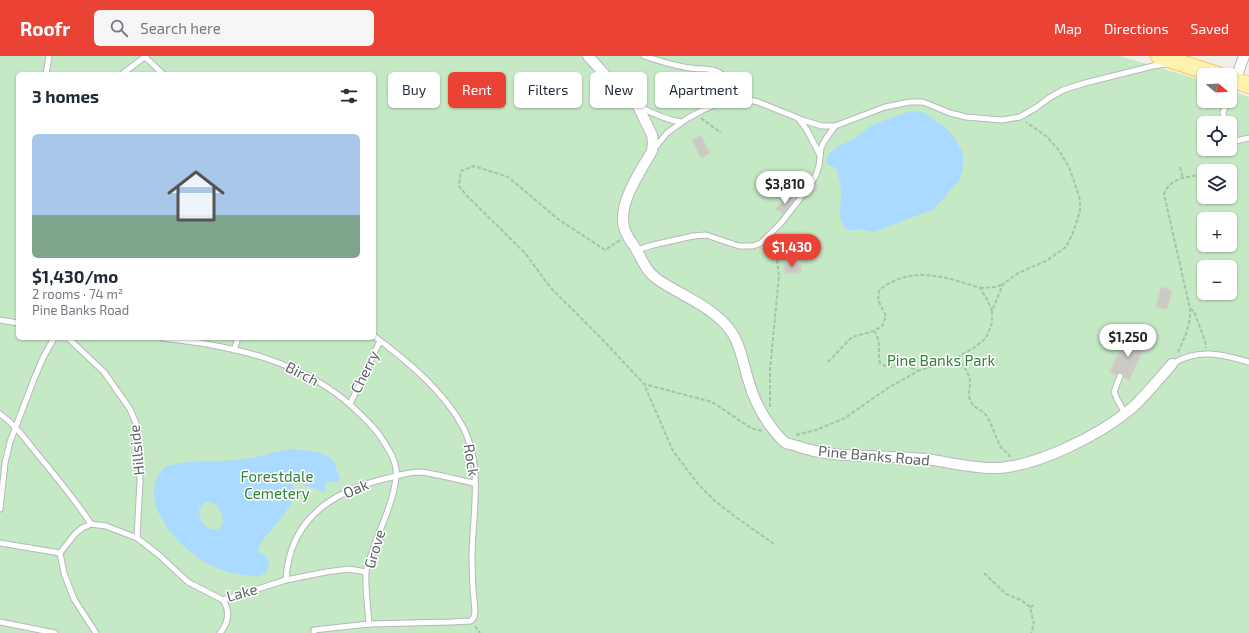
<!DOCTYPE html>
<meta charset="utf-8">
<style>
:root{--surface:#fff;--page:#f6f6f7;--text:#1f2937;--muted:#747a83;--line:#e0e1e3;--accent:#ea4335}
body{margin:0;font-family:"Exo 2",sans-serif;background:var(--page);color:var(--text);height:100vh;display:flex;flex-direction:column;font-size:15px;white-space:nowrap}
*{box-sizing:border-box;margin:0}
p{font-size:13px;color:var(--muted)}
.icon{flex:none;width:22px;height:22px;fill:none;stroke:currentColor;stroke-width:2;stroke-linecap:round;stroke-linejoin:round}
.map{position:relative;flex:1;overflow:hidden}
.drawer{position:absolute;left:16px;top:16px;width:360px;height:268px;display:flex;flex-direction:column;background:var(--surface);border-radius:6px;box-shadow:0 1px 3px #0004}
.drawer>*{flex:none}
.guide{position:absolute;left:388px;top:16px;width:380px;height:36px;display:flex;gap:8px}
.needle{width:26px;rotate:108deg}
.tools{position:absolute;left:1197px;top:12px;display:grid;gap:8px}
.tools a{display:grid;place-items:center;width:40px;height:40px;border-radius:6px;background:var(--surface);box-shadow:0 1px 3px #0004;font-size:20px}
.price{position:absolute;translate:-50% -34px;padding:0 9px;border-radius:14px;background:#fff;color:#222;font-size:13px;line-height:26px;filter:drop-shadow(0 1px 2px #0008)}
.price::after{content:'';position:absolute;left:50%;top:24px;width:12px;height:9px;margin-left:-6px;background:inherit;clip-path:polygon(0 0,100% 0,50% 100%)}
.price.on{background:var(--accent);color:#fff}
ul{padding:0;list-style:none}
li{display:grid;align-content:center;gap:8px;height:212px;padding:0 16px}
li+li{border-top:1px solid var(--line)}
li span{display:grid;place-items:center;height:124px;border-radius:6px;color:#555}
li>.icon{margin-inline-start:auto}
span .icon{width:72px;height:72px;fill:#fffc;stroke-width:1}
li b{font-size:17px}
h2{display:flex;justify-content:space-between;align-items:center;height:48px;padding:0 16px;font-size:17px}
.tag{padding:0 14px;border-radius:6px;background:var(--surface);box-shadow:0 1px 3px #0004;font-size:14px;line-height:36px}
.tag.on{background:var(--accent);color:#fff}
header{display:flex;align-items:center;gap:24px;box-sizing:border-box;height:56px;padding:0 20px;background:var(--accent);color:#fff}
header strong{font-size:19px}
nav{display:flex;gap:22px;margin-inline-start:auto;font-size:14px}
.search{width:280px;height:36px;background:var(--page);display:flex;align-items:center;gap:10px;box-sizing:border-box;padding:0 14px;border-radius:6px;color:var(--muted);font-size:15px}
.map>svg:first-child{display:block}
</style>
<header>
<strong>Roofr</strong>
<div class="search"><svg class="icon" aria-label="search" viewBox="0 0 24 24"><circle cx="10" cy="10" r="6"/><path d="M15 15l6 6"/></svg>Search here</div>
<nav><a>Map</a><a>Directions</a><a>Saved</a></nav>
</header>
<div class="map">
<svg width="1249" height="577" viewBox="0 0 1249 577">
<rect width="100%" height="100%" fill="#f1efe8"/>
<path fill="#c5e8c5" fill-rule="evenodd" d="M0 0H1120L1204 25V45H1230V34L1249 41V577H0ZM18 18H374V282H18ZM1204 67H1230V93H1204ZM1204 115H1230V141H1204ZM1204 163H1230V189H1204ZM1204 211H1230V237H1204Z"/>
<g fill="#aadaff" fill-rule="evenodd">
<path d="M917 55 925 57 935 65 943 69 953 80 963 97V112L960 123 934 153 874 176 861 173 849 175C835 165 842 150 841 134 840 127 838 119 836 112L827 108V100L837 91 854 83 874 68 908 56Z"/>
<path d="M294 393C304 394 328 396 333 405 336 409 337 417 340 422L338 426H328L325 428V434L324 436 295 426 292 429 295 435C293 448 283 460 275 470 268 478 259 485 258 496 261 498 264 499 266 501 273 508 266 518 259 520 255 521 242 519 238 518 230 516 220 514 212 510 185 497 140 453 158 420 161 415 165 410 171 409 195 403 220 407 244 403 261 401 277 395 294 393ZM204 446C218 444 223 457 223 468L219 473C206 476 199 464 199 453Z"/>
</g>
<g fill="#cccac5" stroke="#d6d1c6">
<polygon points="701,80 710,97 701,102 692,84"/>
<polygon points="788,139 794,144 783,158 776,153"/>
<rect x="784" y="208" width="17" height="9"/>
<polygon points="1161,231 1172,234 1167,253 1156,251"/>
<polygon points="1125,281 1145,290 1129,324 1124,322 1124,319 1122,316 1119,316 1116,319 1110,316"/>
</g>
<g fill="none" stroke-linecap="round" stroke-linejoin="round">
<defs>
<g id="service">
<polyline points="144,0 163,18"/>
<path d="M644 0C659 5 674 10 690 12 699 14 711 11 720 17 728 22 730 34 730 42"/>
<polyline points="46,18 49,0"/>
<polyline points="122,18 146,0"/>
<polyline points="1230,38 1234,27"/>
<path d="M639 50C653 58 666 64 682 66"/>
<polyline points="799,63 822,70 835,70"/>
<polyline points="1226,67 1223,57 1227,45"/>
<polyline points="1230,83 1231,86 1249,82"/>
<polyline points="654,93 667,77 688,62 703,54 730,42 745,43 758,46 798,62 807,74 820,99"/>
<polyline points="637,194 653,189 693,180 706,179 739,190 753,190 761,187 781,167 809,131 816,119 819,110 821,92 825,84 835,70 885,51 910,46 923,46 950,57 966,61 1002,64 1020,61 1037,51 1049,42 1063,34 1085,27 1153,10 1167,8"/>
<polyline points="0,264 18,267"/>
<polyline points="68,282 104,316 130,353 138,372 140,424 137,482"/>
<path d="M163 282C234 290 305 305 357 355 365 363 374 371 380 380 388 392 398 406 396 421 394 443 382 469 374 490 372 498 367 508 366 516 365 530 368 553 369 568"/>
<polyline points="234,294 238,282"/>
<path d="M1172 308C1198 292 1221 298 1249 306"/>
<polyline points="1120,320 1114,336 1117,343 1125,357"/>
<polyline points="350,348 380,285"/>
<path d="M0 358C14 368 24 381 34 394 54 418 74 442 91 468"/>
<polyline points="0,453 5,407 10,386 34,323 43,302 54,282"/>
<polyline points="0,487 60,497"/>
<polyline points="60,497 75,478 82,472 91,468 106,470 137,482 159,499 188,526 223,544 286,524 326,516 349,513 366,516"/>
<polyline points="60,497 64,517 74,543 96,577"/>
<path d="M286 524C289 465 330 436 384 423 397 420 408 416 420 416 438 418 457 424 474 427"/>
<polyline points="0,566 55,577"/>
<path d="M220 577C229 566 230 555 223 544"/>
<path d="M314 577V574L369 568 451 566 471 565 474 561 475 555C473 538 472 520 472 503 472 460 484 411 463 371 443 334 407 305 374 280"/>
</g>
<g id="minor">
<path d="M588 0 608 22 637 48 652 79 653 87 652 95C640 116 618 147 624 171 626 181 633 187 637 195 643 206 647 216 657 223 680 239 707 248 726 269 740 284 742 304 748 323 753 341 761 358 772 372 776 377 780 383 786 387 789 388 794 389 797 390 827 401 859 399 891 401 902 401 914 402 926 403 948 406 970 412 993 412 1035 412 1100 379 1132 352 1146 339 1159 323 1172 308"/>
<polyline points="1235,25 1244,0"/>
</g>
<g id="primary">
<polyline points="1159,0 1218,19"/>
<polyline points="1230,23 1249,29"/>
</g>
</defs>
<use href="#service" stroke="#b5b8bc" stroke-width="7"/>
<use href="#minor" stroke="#b5b8bc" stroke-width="12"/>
<use href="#primary" stroke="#f2c960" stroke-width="18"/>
<g stroke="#9cc7a9" stroke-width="2" stroke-dasharray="4 2" stroke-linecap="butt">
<polyline points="701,62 721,77"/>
<polyline points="1180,111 1183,123"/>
<polyline points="620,184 605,194 558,163 508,121 474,110 461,115 459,130 467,140 525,197 550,231 603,284 644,328"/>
<polyline points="980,232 996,231 1003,228"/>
<polyline points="1190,253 1194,255 1205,285 1206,292"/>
<path d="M874 275C882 285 877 296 880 307 888 313 894 311 903 308L918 315"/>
<path d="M1178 296C1184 283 1191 269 1190 253L1164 138C1170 121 1189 121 1204 118"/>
<path d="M958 301C962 308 970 318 970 326 970 332 968 339 970 344 973 352 981 353 986 359 991 367 996 381 1000 390 1002 394 1008 396 1010 401"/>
<path d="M828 306 852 281 874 275 882 270 886 260 878 244 879 235C883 230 888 228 894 225 922 212 952 223 980 232L988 245 992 255"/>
<polyline points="770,351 770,314 779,219 776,198 771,187"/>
<polyline points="762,375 751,372 712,346 644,328 673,395 698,428 715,445 737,462 774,488"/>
<polyline points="796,379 816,374 845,362 888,332 918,315 958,301 975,291 986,282 992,267 992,255 1003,228 1018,217 1046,205 1066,191 1073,177 1080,155 1080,144 1077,134 1069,111 1058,93 1046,80 1026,66"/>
<polyline points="984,517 1006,538 1021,544 1030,551 1034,568 1031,577"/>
<polyline points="1030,551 1034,549"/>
<polyline points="475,570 480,577"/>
</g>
<use href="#service" stroke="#fff" stroke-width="5"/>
<use href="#minor" stroke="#fff" stroke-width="10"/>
<use href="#primary" stroke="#fff2af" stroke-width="16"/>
</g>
<g text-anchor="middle" stroke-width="3" stroke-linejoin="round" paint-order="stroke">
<g font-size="15" fill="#348238" stroke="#fff">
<text x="941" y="310">Pine Banks Park</text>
<text x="277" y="426">Forestdale<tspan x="277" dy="17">Cemetery</tspan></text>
</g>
<g font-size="15" fill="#5f6368" stroke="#fff">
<text transform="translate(365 316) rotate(-64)" y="5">Cherry</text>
<text transform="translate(302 318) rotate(27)" y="5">Birch</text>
<text transform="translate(137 394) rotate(-96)" y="5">Hillside</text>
<text transform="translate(874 400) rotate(5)" y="5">Pine Banks Road</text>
<text transform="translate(471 404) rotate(81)" y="5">Rock</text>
<text transform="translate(356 433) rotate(-23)" y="5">Oak</text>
<text transform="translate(375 493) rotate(-73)" y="5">Grove</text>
<text transform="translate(242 537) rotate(-15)" y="5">Lake</text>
</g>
</g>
</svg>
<div class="tools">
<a><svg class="needle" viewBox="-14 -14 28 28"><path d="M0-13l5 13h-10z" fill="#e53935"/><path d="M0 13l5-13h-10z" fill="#747a83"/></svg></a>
<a><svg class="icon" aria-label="locate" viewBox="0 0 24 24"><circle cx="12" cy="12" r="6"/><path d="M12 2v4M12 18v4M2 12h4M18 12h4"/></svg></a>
<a><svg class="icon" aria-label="layers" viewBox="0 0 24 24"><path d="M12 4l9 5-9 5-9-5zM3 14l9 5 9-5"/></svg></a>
<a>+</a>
<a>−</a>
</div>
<b class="price" style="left:785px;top:149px">$3,810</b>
<b class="price on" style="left:792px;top:212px">$1,430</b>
<b class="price" style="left:1128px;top:302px">$1,250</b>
<div class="guide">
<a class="tag">Buy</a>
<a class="tag on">Rent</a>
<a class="tag">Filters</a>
<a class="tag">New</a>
<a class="tag">Apartment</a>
</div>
<section class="drawer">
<h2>3 homes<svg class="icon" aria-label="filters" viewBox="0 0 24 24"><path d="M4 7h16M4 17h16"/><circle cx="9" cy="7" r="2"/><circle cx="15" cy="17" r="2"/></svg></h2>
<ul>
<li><span style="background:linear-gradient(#a9c7e8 65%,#7fa58c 0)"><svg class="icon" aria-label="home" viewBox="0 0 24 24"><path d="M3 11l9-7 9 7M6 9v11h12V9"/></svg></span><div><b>$1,430/mo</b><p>2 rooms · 74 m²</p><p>Pine Banks Road</p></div></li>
</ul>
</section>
</div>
